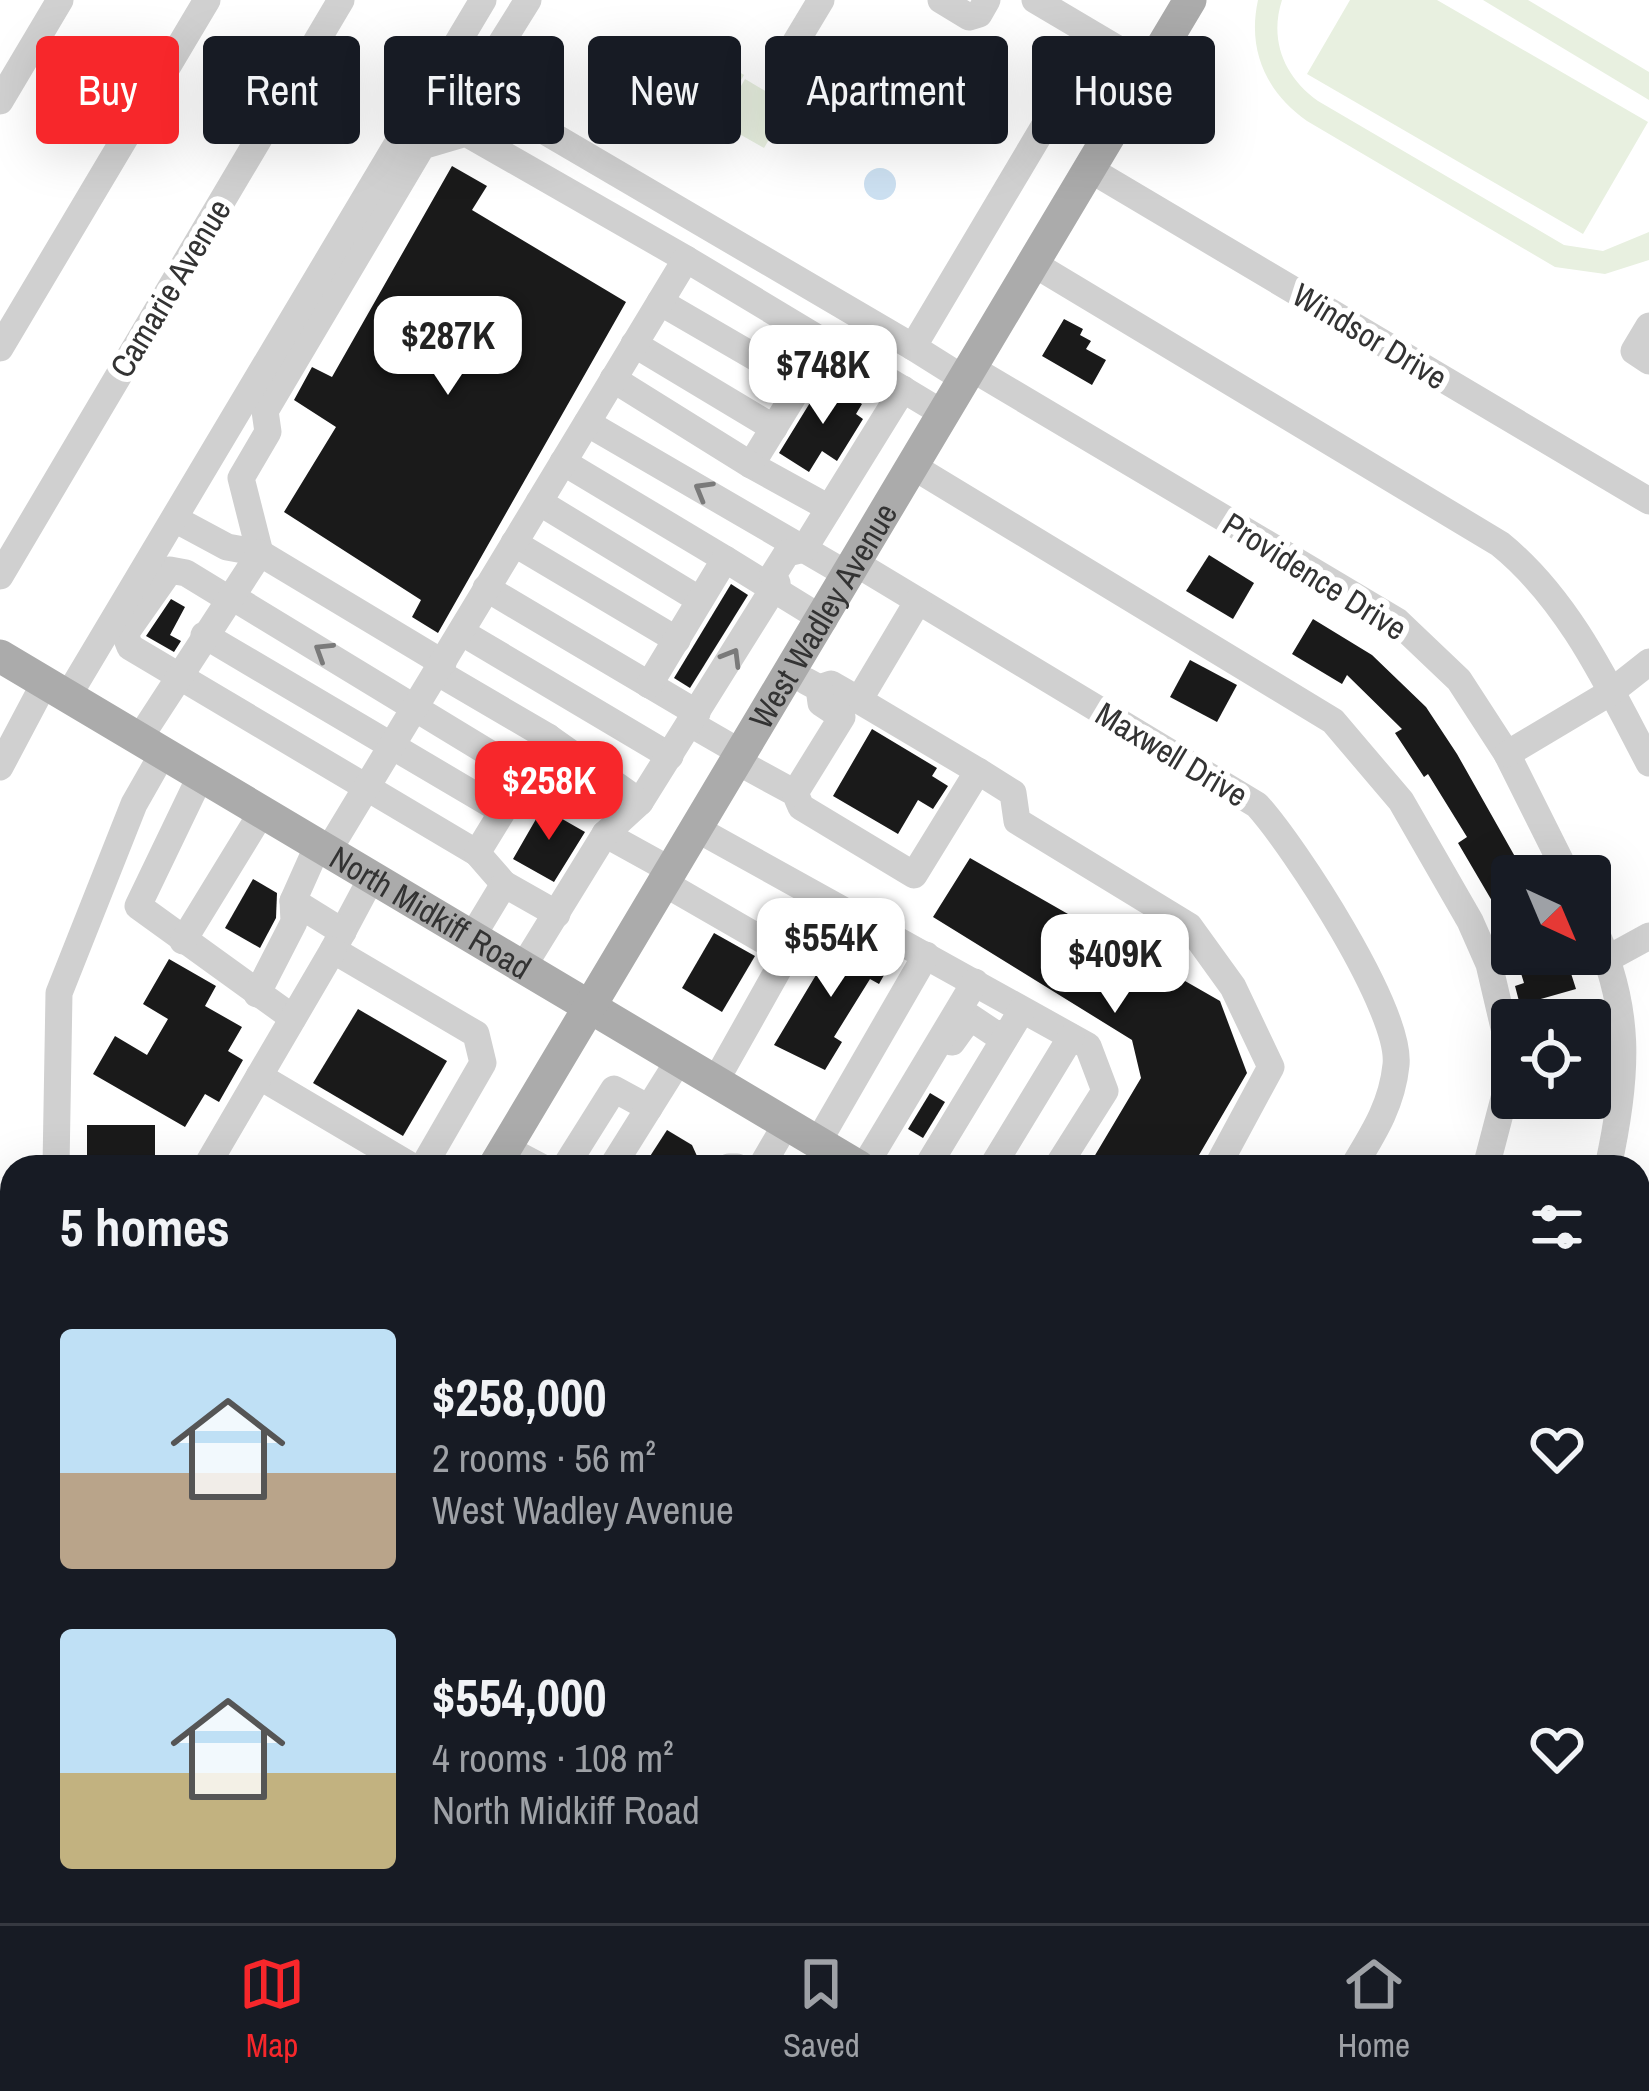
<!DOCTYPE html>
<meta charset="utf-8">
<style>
:root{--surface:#171b24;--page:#20242c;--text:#f1f3f6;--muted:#9ea1a6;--line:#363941;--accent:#f7272b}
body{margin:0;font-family:"Archivo Narrow",sans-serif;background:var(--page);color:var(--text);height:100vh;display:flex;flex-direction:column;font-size:45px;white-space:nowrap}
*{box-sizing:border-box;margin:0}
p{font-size:39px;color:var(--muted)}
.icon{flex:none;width:66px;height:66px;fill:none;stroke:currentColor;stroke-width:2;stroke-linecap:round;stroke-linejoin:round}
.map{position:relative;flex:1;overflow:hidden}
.details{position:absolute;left:0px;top:1155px;width:1650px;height:768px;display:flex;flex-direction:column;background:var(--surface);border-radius:36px 36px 0 0;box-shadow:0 12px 48px #0002}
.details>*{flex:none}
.top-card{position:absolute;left:36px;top:36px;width:1578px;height:108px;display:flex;gap:24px}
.needle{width:78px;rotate:136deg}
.controls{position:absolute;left:1491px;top:855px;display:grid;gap:24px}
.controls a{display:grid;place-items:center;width:120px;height:120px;border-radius:12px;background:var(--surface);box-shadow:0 12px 48px #0002;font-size:60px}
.price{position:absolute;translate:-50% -102px;padding:0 27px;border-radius:24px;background:#fff;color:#222;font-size:39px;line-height:78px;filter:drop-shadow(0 3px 6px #0008)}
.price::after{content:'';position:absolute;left:50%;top:72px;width:36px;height:27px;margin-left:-18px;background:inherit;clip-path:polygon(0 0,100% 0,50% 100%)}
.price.active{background:var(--accent);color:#fff}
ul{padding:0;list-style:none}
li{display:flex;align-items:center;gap:36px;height:300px;padding:0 60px}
li span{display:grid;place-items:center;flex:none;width:336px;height:240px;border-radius:12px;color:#555}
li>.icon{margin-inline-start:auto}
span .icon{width:144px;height:144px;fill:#fffc;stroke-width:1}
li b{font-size:51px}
h2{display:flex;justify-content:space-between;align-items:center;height:144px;padding:0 60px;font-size:51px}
.chip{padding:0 42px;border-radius:12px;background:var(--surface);box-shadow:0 12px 48px #0002;font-size:42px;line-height:108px}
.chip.active{background:var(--accent);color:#fff}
.tab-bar{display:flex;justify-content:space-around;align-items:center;height:168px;border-top:3px solid var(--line);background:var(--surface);font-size:33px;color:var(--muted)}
.tab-bar a{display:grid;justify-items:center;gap:6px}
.tab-bar .active{color:var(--accent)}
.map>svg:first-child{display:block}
</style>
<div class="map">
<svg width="1649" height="1923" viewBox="0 0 1649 1923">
<rect width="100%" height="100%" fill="#fff"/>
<g fill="#e8f0e0">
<path d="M1258 0H1282C1269 40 1284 77 1318 101L1564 245 1603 251 1649 232V260L1605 274 1555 267 1307 121C1266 92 1247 50 1258 0Z"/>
<polygon points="1350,0 1437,0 1648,122 1583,234 1307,74"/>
<polygon points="1483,0 1528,0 1649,72 1649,100"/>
<polygon points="701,49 744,75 715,123 672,99"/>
<polygon points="745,79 789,105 764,148 720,123"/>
</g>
<g fill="#cce0f1">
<circle cx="880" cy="184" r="16"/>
<polygon points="613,1911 758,1911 733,1923 597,1923"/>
<polygon points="1397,1911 1469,1911 1551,1923 1431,1923"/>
</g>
<g fill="#1a1a1a">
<polygon points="452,166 487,186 472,210 626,302 438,633 412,617 421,600 284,512 336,427 294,400 312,367 332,377"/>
<polygon points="1064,319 1083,329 1080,335 1091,341 1086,349 1106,360 1092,385 1042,356"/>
<polygon points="824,380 862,404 856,414 863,419 837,461 822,451 809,472 779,453"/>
<polygon points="1209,555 1254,583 1233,619 1186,591"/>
<polygon points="731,584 748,595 690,688 674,678"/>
<polygon points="171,599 185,607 170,635 181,641 174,652 146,636"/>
<polygon points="1313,619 1372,655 1426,707 1457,754 1522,869 1512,876 1512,935 1458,843 1467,837 1428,774 1424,777 1395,733 1402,729 1347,675 1342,684 1292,654"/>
<polygon points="1190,660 1237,685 1217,722 1170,697"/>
<polygon points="872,729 937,768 932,776 948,786 933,809 918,800 898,834 833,796"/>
<polygon points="547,800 562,808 557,816 585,832 554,882 513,859"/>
<polygon points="970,858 1220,1001 1247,1073 1192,1167 1088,1167 1141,1078 1132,1040 933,917"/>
<polygon points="253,879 277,893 276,918 260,948 225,928"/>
<polygon points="843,930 886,955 881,964 888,968 879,984 870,979 834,1037 842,1042 825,1070 774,1045"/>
<polygon points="714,933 755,956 722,1012 682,988"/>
<polygon points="1515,954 1546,954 1551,972 1569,967 1576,989 1520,1005 1515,986 1524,983"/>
<polygon points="169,959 216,986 205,1006 242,1027 228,1051 243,1060 219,1102 205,1094 185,1127 93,1074 115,1036 147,1055 168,1019 143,1004"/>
<polygon points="358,1009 447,1061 403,1136 313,1083"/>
<polygon points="930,1093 945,1102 923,1138 908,1129"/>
<rect x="87" y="1125" width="68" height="42"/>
<polygon points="667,1130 692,1145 702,1167 643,1167"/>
</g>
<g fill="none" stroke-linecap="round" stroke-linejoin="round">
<g stroke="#d0d0d0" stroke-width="27">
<polyline points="528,0 477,82 485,96 913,347"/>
<polyline points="941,0 969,17 979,14 987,0"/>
<polyline points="1035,0 1150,68"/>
<polyline points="782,65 821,0"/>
<polyline points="0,101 60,0"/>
<polyline points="1091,170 1649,501"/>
<path d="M1034 264 1500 544C1569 600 1608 685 1649 763"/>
<polyline points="660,302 801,384"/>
<polyline points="1649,326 1634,351 1649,361"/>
<polyline points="826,343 751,465 829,508"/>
<polyline points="634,344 774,428"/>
<polyline points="0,348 207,0"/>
<polyline points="971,368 1397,621 1459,680 1507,754 1568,876"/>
<polyline points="613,379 751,465"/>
<polyline points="964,379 913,347 1064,93 1118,124"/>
<polyline points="587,423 850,576"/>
<polyline points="563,462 725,559"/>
<polyline points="914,467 1333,721 1401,801 1470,921 1489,964 1512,1062"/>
<polyline points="539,502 700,600"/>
<polyline points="175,519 227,547 260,553 241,478 268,432 265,411 422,146 466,133 686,259"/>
<polyline points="514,543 677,640"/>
<path d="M857 564 1257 805C1295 847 1402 1011 1396 1065 1392 1105 1373 1134 1353 1167"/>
<polyline points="0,576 341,0"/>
<polyline points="486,588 697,713"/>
<polyline points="229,595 525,775"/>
<polyline points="227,598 186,573 170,570 125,634 130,647 477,853 504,884"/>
<polyline points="461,632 670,756"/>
<polyline points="204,635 502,811"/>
<polyline points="437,672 548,737"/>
<polyline points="649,685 725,559 824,620"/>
<polyline points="819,688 831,684 845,692 978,771"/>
<polyline points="68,696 483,0"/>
<polyline points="859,700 918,601"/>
<polyline points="691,724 743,754"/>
<polyline points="139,739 260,553 443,663"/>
<polyline points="1507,754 1611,692 1649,662"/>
<polyline points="738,762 795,793 801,807 914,875 978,771 1013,793 1017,821 1189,926 1233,987 1271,1067 1217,1167"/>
<polyline points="0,767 45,682"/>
<polyline points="201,775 138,906 293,1018"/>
<polyline points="795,793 842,717 821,703 819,688 806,681"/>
<polyline points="697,829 1088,1046 1105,1091 1057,1167"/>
<polyline points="605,834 672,871"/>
<polyline points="328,851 686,259 944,414"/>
<polyline points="477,853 548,737 640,802 777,583 773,575 787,553 804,549 903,389"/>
<polyline points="372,877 333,950 476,1034 483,1063 423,1167"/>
<polyline points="664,883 787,954 715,1082"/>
<polyline points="293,901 343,932"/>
<path d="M1590 920C1633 1006 1628 1076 1608 1167"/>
<polyline points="472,937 504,884 557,914"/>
<polyline points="183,941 262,812"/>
<polyline points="1609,958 1649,936"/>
<polyline points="523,967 605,834 640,802"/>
<polyline points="257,994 294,922 293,901 318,845"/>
<polyline points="952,1042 970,1017 994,1033 1007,1034"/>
<polyline points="259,1076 413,1167"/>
<polyline points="818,1142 926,955"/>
<polyline points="505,1148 541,1167"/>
<polyline points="56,1167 59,993 134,804 163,753"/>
<polyline points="206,1167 333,950"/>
<polyline points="565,1167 614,1089 649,1108"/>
<polyline points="612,1167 679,1060"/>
<polyline points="729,1167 737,1167"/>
<polyline points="761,1167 786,1124"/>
<polyline points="864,1167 975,982"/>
<polyline points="927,1167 1022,1010"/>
<polyline points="992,1167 1071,1037"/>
<polyline points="1486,1167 1512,1068"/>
<polyline points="1638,1368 1649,1349"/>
<polyline points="0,1697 12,1673"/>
<polyline points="1638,1718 1649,1725"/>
<polyline points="1320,1911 1350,1923"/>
<polyline points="225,1923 233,1911"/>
<polyline points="392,1923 403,1911"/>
<polyline points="1102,1923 1104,1911"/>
</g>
<g stroke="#ababab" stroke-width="33">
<path id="s1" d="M0 656 859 1167"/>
<path id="s2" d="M494 1167 1190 0"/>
<polyline points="1638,1628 1649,1634"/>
<polyline points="43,1923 51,1911"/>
</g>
</g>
<defs><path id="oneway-chevron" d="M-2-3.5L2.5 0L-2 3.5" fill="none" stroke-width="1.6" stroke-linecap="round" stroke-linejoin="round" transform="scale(3)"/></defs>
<g stroke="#7a7a7a">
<use href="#oneway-chevron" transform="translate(703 490) rotate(-150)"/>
<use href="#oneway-chevron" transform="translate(323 651) rotate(-148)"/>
<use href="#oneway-chevron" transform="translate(732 657) rotate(-59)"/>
</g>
<g text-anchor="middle" stroke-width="12" stroke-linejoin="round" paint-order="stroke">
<g font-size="33" fill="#333" stroke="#fff">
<text transform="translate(170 288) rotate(-59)" y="12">Camarie Avenue</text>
<text transform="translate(1370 336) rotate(31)" y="12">Windsor Drive</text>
<text transform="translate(1315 576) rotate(32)" y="12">Providence Drive</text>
<text dy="12" stroke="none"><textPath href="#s2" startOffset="642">West Wadley Avenue</textPath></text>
<text transform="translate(1172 754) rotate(31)" y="12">Maxwell Drive</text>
<text dy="12" stroke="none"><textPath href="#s1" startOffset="501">North Midkiff Road</textPath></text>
</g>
</g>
</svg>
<div class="controls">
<a><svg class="needle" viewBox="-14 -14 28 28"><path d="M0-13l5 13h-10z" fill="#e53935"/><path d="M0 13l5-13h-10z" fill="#9ea1a6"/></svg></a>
<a><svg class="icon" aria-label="locate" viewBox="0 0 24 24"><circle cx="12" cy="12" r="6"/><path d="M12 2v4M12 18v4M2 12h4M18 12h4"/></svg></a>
</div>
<b class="price" style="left:448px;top:398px">$287K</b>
<b class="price" style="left:823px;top:427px">$748K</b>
<b class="price active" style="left:549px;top:843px">$258K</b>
<b class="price" style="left:831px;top:1000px">$554K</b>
<b class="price" style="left:1115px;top:1016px">$409K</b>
<div class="top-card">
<a class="chip active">Buy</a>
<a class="chip">Rent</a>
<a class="chip">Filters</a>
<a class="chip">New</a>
<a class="chip">Apartment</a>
<a class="chip">House</a>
</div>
<section class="details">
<h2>5 homes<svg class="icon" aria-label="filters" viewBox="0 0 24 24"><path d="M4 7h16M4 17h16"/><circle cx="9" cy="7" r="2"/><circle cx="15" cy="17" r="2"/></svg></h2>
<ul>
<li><span style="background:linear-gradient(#bfe0f5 60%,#b9a48a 0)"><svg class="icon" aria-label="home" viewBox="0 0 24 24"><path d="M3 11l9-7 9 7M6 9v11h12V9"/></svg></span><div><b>$258,000</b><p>2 rooms · 56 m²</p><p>West Wadley Avenue</p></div><svg class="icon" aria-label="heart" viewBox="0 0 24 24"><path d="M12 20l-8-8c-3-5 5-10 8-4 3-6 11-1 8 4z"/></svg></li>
<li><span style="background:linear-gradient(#bfe0f5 60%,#c2b280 0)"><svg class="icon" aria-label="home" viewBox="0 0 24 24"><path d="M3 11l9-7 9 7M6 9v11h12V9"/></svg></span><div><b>$554,000</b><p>4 rooms · 108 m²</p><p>North Midkiff Road</p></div><svg class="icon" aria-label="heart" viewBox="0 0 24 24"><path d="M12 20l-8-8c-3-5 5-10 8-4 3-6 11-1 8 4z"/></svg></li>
</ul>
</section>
</div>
<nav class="tab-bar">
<a class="active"><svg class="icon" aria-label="map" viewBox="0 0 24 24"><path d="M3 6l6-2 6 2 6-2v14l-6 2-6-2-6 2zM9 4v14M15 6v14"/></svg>Map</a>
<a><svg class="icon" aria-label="saved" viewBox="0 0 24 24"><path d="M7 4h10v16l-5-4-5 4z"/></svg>Saved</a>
<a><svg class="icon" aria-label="home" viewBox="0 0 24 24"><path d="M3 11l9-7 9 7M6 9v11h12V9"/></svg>Home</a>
</nav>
